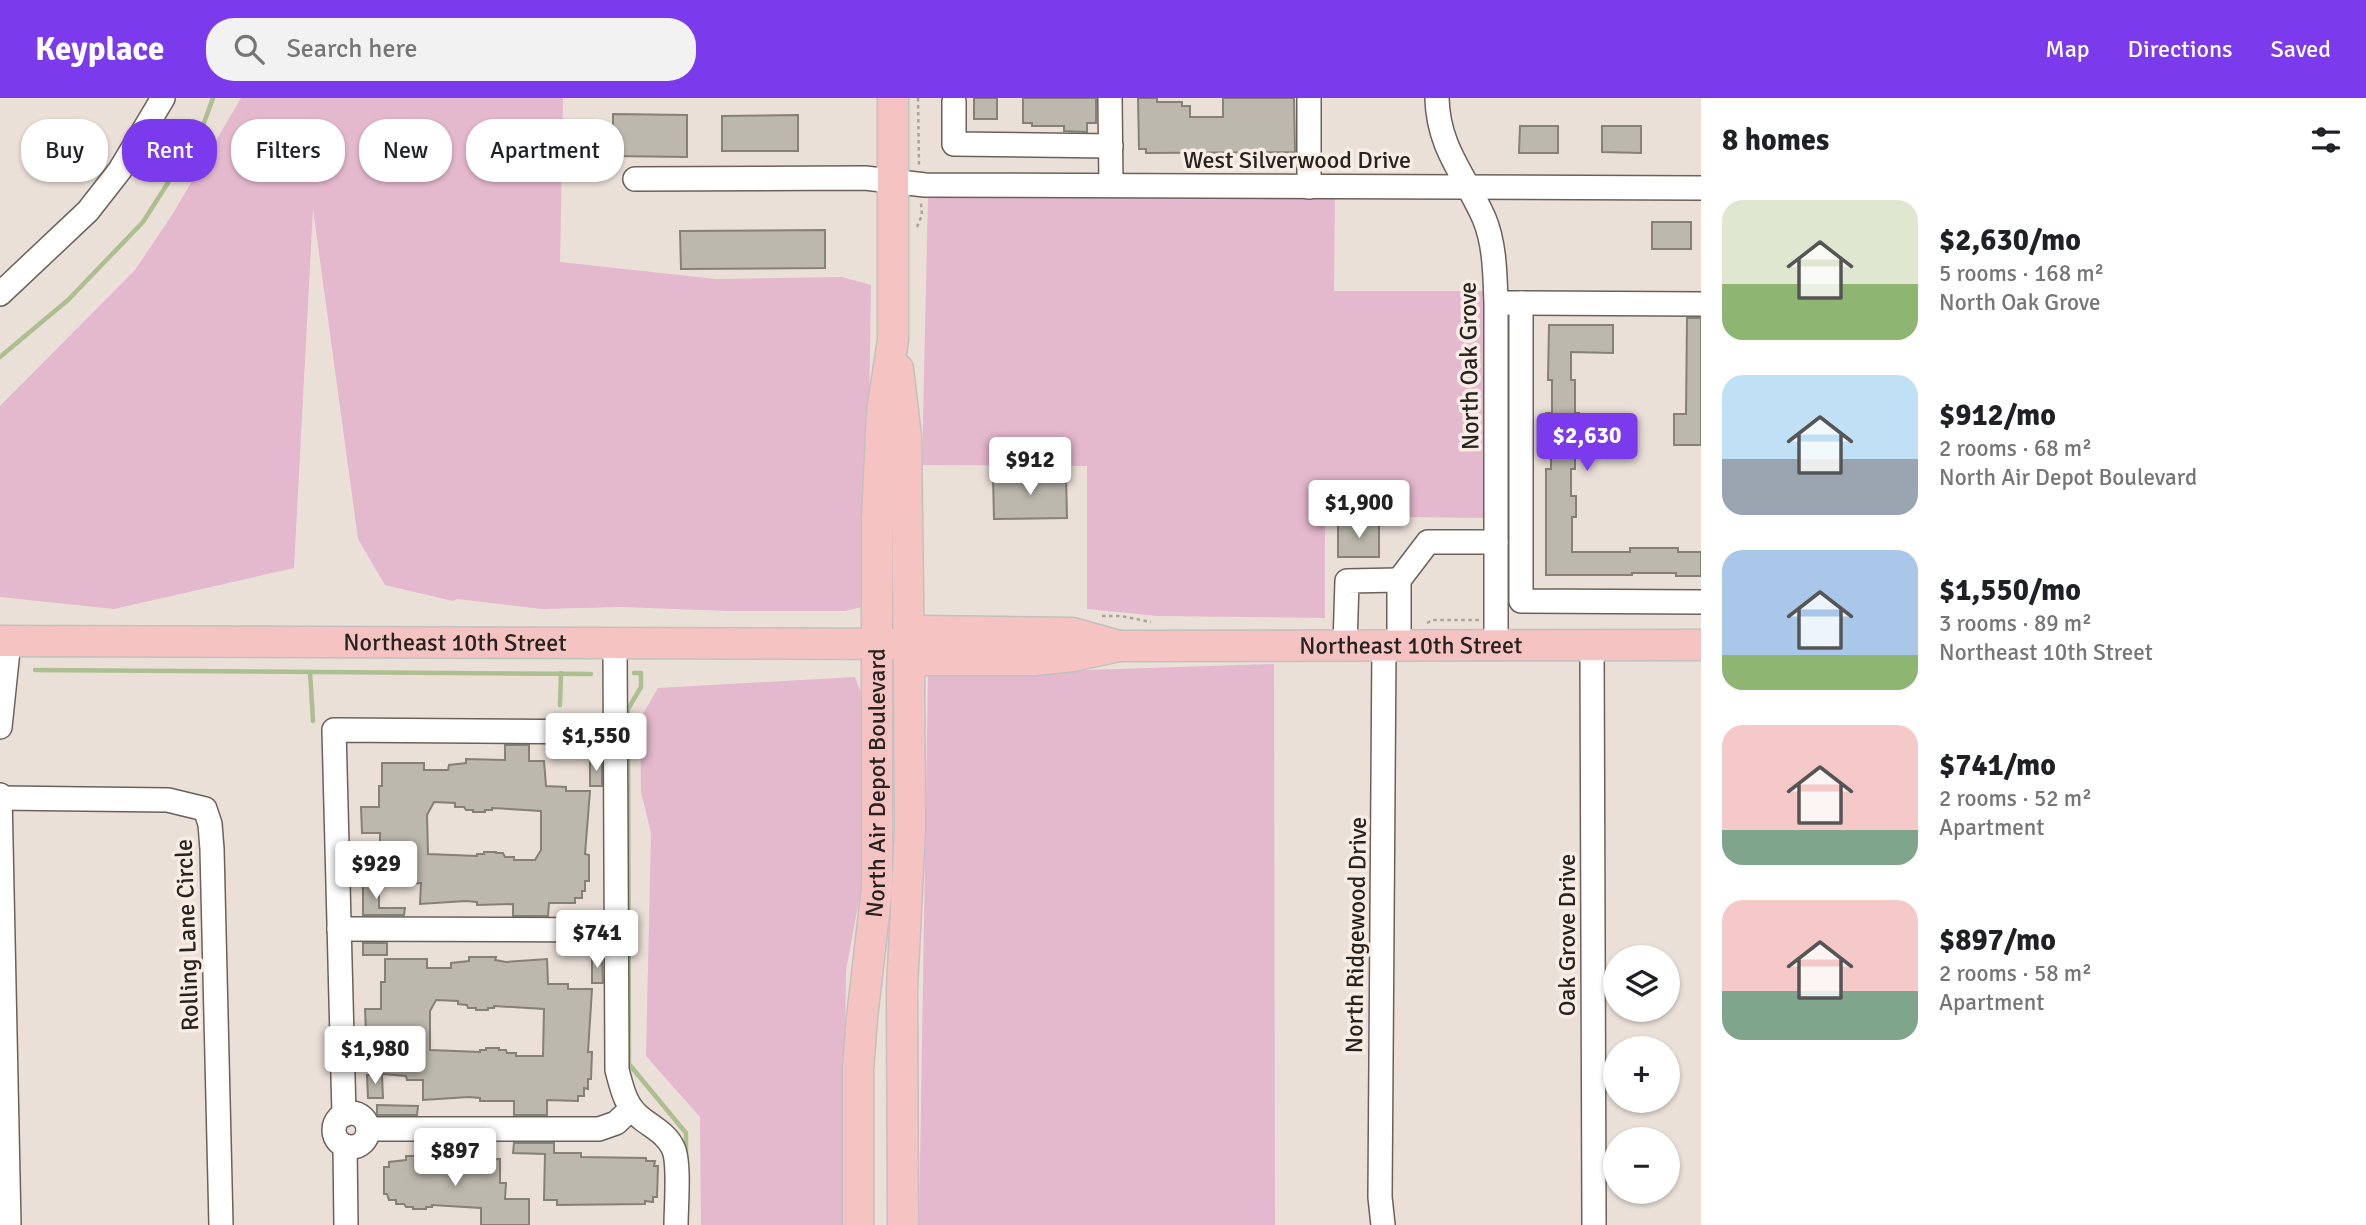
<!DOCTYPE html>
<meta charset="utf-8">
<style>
:root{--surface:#fff;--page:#f2f2f2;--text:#202124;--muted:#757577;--accent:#7c3aed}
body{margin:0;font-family:Signika,sans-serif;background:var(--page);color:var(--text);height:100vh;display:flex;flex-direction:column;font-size:26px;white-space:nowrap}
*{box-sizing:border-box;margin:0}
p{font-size:23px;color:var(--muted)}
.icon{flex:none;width:38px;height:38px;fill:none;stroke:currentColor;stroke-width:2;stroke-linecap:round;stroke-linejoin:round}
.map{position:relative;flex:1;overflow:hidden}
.panel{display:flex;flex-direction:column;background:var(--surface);width:665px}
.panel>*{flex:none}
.top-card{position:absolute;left:21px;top:21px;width:665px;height:63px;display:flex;gap:14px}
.tools{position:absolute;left:1603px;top:847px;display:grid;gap:14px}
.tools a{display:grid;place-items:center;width:77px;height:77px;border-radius:50%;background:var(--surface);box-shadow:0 2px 5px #0004;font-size:35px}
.price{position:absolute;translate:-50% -60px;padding:0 16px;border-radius:7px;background:#fff;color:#222;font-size:23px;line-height:46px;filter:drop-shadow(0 2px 4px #0008)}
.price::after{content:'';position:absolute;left:50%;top:42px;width:21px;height:16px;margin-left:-10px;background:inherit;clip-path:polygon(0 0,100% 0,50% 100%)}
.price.active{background:var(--accent);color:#fff}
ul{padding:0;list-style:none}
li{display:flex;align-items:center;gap:21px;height:175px;padding:0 21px}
li span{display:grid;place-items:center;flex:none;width:196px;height:140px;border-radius:21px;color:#555}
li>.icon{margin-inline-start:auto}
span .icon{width:84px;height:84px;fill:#fffc;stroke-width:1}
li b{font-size:30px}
h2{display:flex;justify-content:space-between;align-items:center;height:84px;padding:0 21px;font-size:30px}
.chip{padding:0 24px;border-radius:28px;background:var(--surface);box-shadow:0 2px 5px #0004;font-size:24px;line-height:63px}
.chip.active{background:var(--accent);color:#fff}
header{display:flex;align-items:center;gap:42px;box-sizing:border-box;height:98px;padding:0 35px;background:var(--accent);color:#fff}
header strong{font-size:33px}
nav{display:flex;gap:38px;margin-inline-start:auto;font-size:24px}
.search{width:490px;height:63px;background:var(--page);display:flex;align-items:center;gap:18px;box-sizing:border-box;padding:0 24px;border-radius:28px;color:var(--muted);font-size:26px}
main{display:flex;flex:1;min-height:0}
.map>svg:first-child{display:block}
</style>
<header>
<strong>Keyplace</strong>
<div class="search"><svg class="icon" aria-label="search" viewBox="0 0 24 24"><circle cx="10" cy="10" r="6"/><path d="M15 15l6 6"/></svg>Search here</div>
<nav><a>Map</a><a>Directions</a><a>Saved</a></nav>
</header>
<main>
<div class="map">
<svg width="1701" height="1127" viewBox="0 0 1701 1127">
<rect width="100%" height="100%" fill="#ebe0d8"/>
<g fill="#e4b8cd">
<polygon points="241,0 563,0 560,164 716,181 842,179 871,187 866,508 845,513 728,513 621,509 542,511 457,501 453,503 385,487 358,441 313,111 294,470 114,511 0,499 0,308 135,172 172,117"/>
<polygon points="928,99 1335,99 1334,193 1484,193 1487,420 1325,418 1325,520 1158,518 1087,511 1087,368 922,367"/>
<polygon points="1274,566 1275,1127 919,1127 928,577"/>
<polygon points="855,579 861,595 862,786 846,872 843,1127 701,1127 700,1019 646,958 651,735 641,694 640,621 658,590"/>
</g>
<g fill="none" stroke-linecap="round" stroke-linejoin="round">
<g stroke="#acbf91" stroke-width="4.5">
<polyline points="0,259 68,202 143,124 201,33 213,0"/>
<polyline points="35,572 591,576"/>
<polyline points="310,574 313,623"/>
<polyline points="634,575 641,575 641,589 628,611 629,966 686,1035 686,1058"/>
<polyline points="560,607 561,575"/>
</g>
</g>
<g fill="#bcb8ad" stroke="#858177" stroke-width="2" fill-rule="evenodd">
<rect x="974" y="0" width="23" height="21"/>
<polygon points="1023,0 1096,0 1096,25 1087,25 1087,34 1064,33 1064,28 1032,28 1032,25 1023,25"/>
<polygon points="1138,0 1157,0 1157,4 1182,4 1182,8 1190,8 1190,19 1223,19 1223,0 1294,0 1295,54 1146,55 1146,51 1139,51"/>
<polygon points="613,16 687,17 687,59 613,58"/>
<polygon points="798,17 798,53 722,53 722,18"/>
<polygon points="1520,28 1558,28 1558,55 1519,55"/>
<polygon points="1602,28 1641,28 1641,55 1602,54"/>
<rect x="1652" y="124" width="39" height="27"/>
<polygon points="825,132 825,170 681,171 680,133"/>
<polygon points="1687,220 1701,220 1701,347 1674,347 1674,316 1686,316"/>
<polygon points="1549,227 1613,227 1613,255 1571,254 1571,282 1575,282 1575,315 1579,315 1579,337 1575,337 1575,371 1571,371 1571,398 1576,398 1576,419 1572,419 1572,454 1630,454 1630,450 1678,450 1678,454 1701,454 1701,478 1676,478 1676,475 1632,475 1632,477 1546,477 1546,371 1551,371 1551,337 1546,337 1546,315 1552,315 1552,282 1548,282"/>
<polygon points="1066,377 1067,420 994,421 993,378"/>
<polygon points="1379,425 1379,459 1338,459 1338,426"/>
<path d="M505 647H529V663H544L546 688 566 689V693H590L585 756 589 757V783H585V793H582V800H575V805H549L548 818H513V806L477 807V804L466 803 420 806 421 785 404 786V781L380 780V735H362L361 709H379V688H382V665H424V672H448L449 667 466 665V661L505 662ZM434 704 455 705V709H464L466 712H473V714H485V712H492V710L541 713V752L535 762H514V759H505L503 755H496V754H484V756H477V758L428 756 427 717Z"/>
<rect x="590" y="662" width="12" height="26"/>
<polygon points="363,783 379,783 379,810 405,810 404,817 363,817"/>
<rect x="363" y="845" width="24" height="12"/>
<polygon points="561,846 596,846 596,857 560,856"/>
<path d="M469 859H496L495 862 506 864 547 861 548 886H568V891H592L588 954H592L591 981H588V991L584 990V998H578V1003L547 1002V1017H514V1003H480V1000L469 999 423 1002V982H407L406 978 383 976V934H366L365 911H381V884H385V861H427V870H451V865L469 863ZM436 902 458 903V906L467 907 468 910H476V912H488V910H494V908L544 911 543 958H516V955H507L506 952H499V950H486V952H480V954L430 952V913Z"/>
<polygon points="592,859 602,859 603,885 592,885"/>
<polygon points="367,977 382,977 383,1000 368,1000"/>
<polygon points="377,1007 418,1008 417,1017 377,1017"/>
<polygon points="514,1045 554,1045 554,1055 581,1055 581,1059 646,1060 646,1063 655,1063 654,1068 658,1068 657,1099 653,1099 653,1104 645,1103 645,1106 557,1107 557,1102 544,1102 545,1056 513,1055"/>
<polygon points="406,1058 433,1058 433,1061 444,1062 500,1061 500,1085 506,1085 505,1101 529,1101 529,1127 481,1127 481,1110 432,1107 432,1109 426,1109 426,1111 413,1111 413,1109 406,1109 404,1106 396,1106 396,1102 389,1102 387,1096 384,1096 384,1069 389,1069 389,1064 406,1062"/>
</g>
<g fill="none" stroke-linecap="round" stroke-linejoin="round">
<defs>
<g id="minor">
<polyline points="1110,0 1111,87"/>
<path d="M1437 0C1438 50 1465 77 1484 120 1495 146 1495 177 1496 205V547"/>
<polyline points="954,4 954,46 1111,48"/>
<polyline points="635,81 865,80 925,87 1701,90"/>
<polyline points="1309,89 1309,0"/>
<polyline points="0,196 88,113 120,72 163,0"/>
<polyline points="1508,205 1701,206"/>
<polyline points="1521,205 1521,503 1701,504"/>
<path d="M615 546 617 972C622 990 625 1008 641 1020 652 1029 667 1036 673 1050 680 1063 676 1110 676 1127"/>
<polyline points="1345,547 1347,483 1399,482"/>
<polyline points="1399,547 1399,482 1428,444 1496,444"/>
<polyline points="1592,547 1594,1127"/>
<polyline points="0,629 9,543"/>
<polyline points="0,697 9,1127"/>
<polyline points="0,700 168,702 205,711 210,726 212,751 221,1127"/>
<polyline points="339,831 618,832"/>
<circle cx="351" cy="1032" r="17"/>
<polyline points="344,1017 334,632 614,634"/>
<polyline points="368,1031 599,1031 616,1025 631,1011"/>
<polyline points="345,1048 346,1127"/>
<polyline points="1383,1127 1380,1099 1384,547"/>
</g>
<g id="major">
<polyline points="898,271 906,339 909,574 910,731 902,891 903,1127"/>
<path id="s1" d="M0 543 908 546 922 533 1072 535 1119 548"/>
<path id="s2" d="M908 546 923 562H1034L1073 558 1119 548 1701 547"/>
<path id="s3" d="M858 1127V972L862 920 877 790V421L882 314 893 242V0"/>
</g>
</defs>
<use href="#minor" stroke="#6b615a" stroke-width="26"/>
<use href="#major" stroke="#c2c1c0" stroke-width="33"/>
<g stroke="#aba29b" stroke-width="2.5" stroke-dasharray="3.5 3.5" stroke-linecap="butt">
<polyline points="918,0 919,67"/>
<polyline points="917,129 922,117 921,105"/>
<polyline points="1102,518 1121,518 1151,524"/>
<polyline points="1427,525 1433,522 1479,522"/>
</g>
<use href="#minor" stroke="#fff" stroke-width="23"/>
<use href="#major" stroke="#f5c3c1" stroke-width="30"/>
</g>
<g text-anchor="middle" stroke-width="7" stroke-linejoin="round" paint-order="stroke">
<g font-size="24" fill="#26221f" stroke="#f8ede5">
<text x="1297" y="70">West Silverwood Drive</text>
<text transform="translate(1469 268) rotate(-91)" y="8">North Oak Grove</text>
<text dy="8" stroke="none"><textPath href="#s1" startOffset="455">Northeast 10th Street</textPath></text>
<text dy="8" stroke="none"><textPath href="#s2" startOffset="511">Northeast 10th Street</textPath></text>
<text dy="8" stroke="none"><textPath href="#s3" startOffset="443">North Air Depot Boulevard</textPath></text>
<text transform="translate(187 837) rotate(-92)" y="8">Rolling Lane Circle</text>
<text transform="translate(1356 837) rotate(-89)" y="8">North Ridgewood Drive</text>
<text transform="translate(1567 837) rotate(-90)" y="8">Oak Grove Drive</text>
</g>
</g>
</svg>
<div class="tools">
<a><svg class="icon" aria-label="layers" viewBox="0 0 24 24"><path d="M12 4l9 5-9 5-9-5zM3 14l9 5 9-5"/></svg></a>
<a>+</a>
<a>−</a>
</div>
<b class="price active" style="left:1587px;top:375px">$2,630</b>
<b class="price" style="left:1030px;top:399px">$912</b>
<b class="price" style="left:1359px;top:442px">$1,900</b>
<b class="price" style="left:596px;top:675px">$1,550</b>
<b class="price" style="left:376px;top:803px">$929</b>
<b class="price" style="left:597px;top:872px">$741</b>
<b class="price" style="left:375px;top:988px">$1,980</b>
<b class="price" style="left:455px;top:1090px">$897</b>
<div class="top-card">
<a class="chip">Buy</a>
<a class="chip active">Rent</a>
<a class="chip">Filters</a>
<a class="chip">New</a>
<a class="chip">Apartment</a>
</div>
</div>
<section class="panel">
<h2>8 homes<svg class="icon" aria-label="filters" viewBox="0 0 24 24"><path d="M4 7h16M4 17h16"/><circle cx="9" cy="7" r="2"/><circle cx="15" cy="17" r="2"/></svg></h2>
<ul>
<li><span style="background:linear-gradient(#dfe7d0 60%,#8fb573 0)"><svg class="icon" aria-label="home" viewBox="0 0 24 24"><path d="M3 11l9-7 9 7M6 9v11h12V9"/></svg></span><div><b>$2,630/mo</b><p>5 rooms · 168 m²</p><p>North Oak Grove</p></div></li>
<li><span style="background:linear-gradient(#bfe0f5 60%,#9aa5b1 0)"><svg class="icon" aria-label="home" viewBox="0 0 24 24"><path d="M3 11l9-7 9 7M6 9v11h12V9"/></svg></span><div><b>$912/mo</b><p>2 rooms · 68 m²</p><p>North Air Depot Boulevard</p></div></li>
<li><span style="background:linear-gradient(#a9c7e8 75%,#8fb573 0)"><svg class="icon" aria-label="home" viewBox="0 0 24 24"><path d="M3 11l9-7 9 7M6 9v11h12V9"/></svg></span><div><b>$1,550/mo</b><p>3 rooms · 89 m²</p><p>Northeast 10th Street</p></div></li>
<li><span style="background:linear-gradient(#f6c9c9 75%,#7fa58c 0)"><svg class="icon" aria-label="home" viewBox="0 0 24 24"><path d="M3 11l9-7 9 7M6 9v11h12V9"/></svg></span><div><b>$741/mo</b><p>2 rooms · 52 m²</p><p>Apartment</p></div></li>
<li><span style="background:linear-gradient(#f6c9c9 65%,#7fa58c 0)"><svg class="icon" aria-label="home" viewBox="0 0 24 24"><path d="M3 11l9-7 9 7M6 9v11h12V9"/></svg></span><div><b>$897/mo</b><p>2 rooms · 58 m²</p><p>Apartment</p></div></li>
</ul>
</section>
</main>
